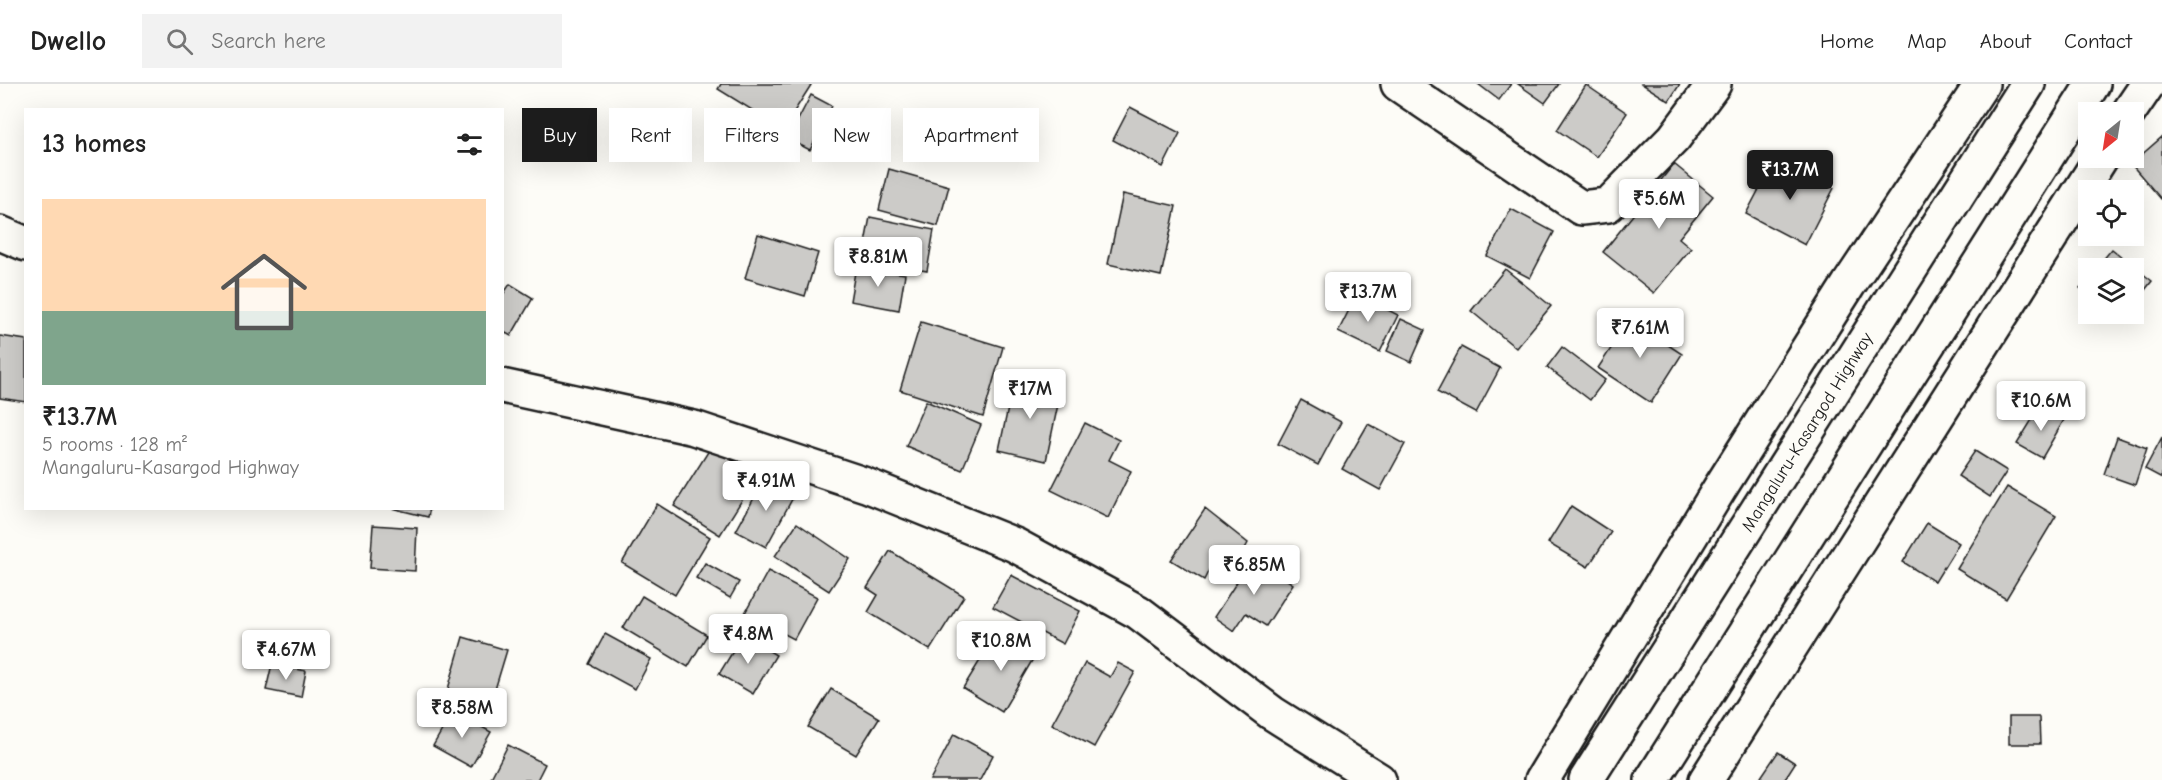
<!DOCTYPE html>
<meta charset="utf-8">
<style>
:root{--surface:#fff;--page:#f2f2f2;--text:#222;--muted:#767676;--line:#e0e0e0;--accent:#1c1c1c}
body{margin:0;font-family:"Comic Neue",sans-serif;background:var(--page);color:var(--text);height:100vh;display:flex;flex-direction:column;font-size:22px;white-space:nowrap}
*{box-sizing:border-box;margin:0}
p{font-size:20px;color:var(--muted)}
.icon{flex:none;width:33px;height:33px;fill:none;stroke:currentColor;stroke-width:2;stroke-linecap:round;stroke-linejoin:round}
.map{position:relative;flex:1;overflow:hidden}
.details{position:absolute;left:24px;top:24px;width:480px;height:402px;display:flex;flex-direction:column;background:var(--surface);border-radius:0px;box-shadow:0 6px 24px #0002}
.details>*{flex:none}
.guide{position:absolute;left:522px;top:24px;width:570px;height:54px;display:flex;gap:12px}
.needle{width:39px;rotate:210deg}
.controls{position:absolute;left:2078px;top:18px;display:grid;gap:12px}
.controls a{display:grid;place-items:center;width:66px;height:66px;border-radius:0px;background:var(--surface);box-shadow:0 6px 24px #0002;font-size:30px}
.price{position:absolute;translate:-50% -51px;padding:0 14px;border-radius:6px;background:#fff;color:#222;font-size:20px;line-height:39px;filter:drop-shadow(0 2px 3px #0008)}
.price::after{content:'';position:absolute;left:50%;top:36px;width:18px;height:14px;margin-left:-9px;background:inherit;clip-path:polygon(0 0,100% 0,50% 100%)}
.price.on{background:var(--accent);color:#fff}
ul{padding:0;list-style:none}
li{display:grid;align-content:center;gap:12px;height:318px;padding:0 18px}
li span{display:grid;place-items:center;height:186px;border-radius:0px;color:#555}
li>.icon{margin-inline-start:auto}
span .icon{width:108px;height:108px;fill:#fffc;stroke-width:1}
li b{font-size:26px}
h2{display:flex;justify-content:space-between;align-items:center;height:72px;padding:0 18px;font-size:26px}
.chip{padding:0 21px;border-radius:0px;background:var(--surface);box-shadow:0 6px 24px #0002;font-size:21px;line-height:54px}
.chip.on{background:var(--accent);color:#fff}
header{display:flex;align-items:center;gap:36px;box-sizing:border-box;height:84px;padding:0 30px;background:var(--surface);border-bottom:2px solid var(--line)}
header strong{font-size:28px}
nav{display:flex;gap:33px;margin-inline-start:auto;font-size:21px}
.search{width:420px;height:54px;background:var(--page);display:flex;align-items:center;gap:15px;box-sizing:border-box;padding:0 21px;border-radius:0px;color:var(--muted);font-size:22px}
.map>svg:first-child{display:block}
</style>
<header>
<strong>Dwello</strong>
<div class="search"><svg class="icon" aria-label="search" viewBox="0 0 24 24"><circle cx="10" cy="10" r="6"/><path d="M15 15l6 6"/></svg>Search here</div>
<nav><a>Home</a><a>Map</a><a>About</a><a>Contact</a></nav>
</header>
<div class="map">
<svg width="2162" height="696" viewBox="0 0 2162 696">
<rect width="100%" height="100%" fill="#fdfcf7"/>
<filter id="ink" filterUnits="userSpaceOnUse"><feTurbulence type="fractalNoise" baseFrequency=".0167" numOctaves="2"/><feDisplacementMap in="SourceGraphic" scale="12" xChannelSelector="R" yChannelSelector="G"/><feConvolveMatrix kernelMatrix="1 2 1 2 8 2 1 2 1" color-interpolation-filters="sRGB"/></filter>
<g filter="url(#ink)">
<g fill="#cccbc8" stroke="#1c1c1c" stroke-width="1.5">
<polygon points="721,0 809,0 811,1 783,45 718,5"/>
<polygon points="1478,0 1511,0 1499,16"/>
<polygon points="1518,0 1559,0 1545,19"/>
<polygon points="1642,0 1680,0 1669,17"/>
<polygon points="1586,1 1627,29 1597,73 1557,46"/>
<polygon points="811,11 832,22 810,66 788,55"/>
<polygon points="1130,23 1180,49 1163,83 1113,56"/>
<polygon points="2162,53 2162,114 2161,115 2131,80"/>
<polygon points="1776,73 1834,104 1805,161 1746,130"/>
<polygon points="1674,80 1713,112 1679,154 1691,164 1654,209 1603,168"/>
<polygon points="889,85 949,102 938,142 879,126"/>
<polygon points="1123,110 1176,122 1161,192 1108,180"/>
<polygon points="1511,125 1554,148 1530,194 1487,172"/>
<polygon points="870,133 934,146 927,187 862,175"/>
<polygon points="758,150 818,169 805,212 745,194"/>
<polygon points="2112,165 2152,197 2133,221 2133,184 2096,184"/>
<polygon points="856,182 905,190 899,226 850,217"/>
<polygon points="1505,185 1551,222 1516,264 1471,227"/>
<polygon points="2088,195 2088,210 2080,204"/>
<polygon points="510,200 533,214 511,252 502,247 502,212"/>
<polygon points="1357,210 1398,231 1380,268 1338,248"/>
<polygon points="1633,231 1662,250 1659,255 1682,270 1651,319 1598,284"/>
<polygon points="1401,235 1425,246 1411,278 1387,267"/>
<polygon points="921,238 1003,263 983,333 900,306"/>
<polygon points="0,252 26,256 26,318 0,314"/>
<polygon points="1461,263 1500,284 1476,329 1437,308"/>
<polygon points="1562,263 1605,296 1590,316 1547,283"/>
<polygon points="1014,296 1061,306 1046,377 999,366"/>
<polygon points="1301,316 1341,338 1318,381 1278,360"/>
<polygon points="926,317 981,341 962,386 906,362"/>
<polygon points="2041,321 2064,336 2042,374 2017,360"/>
<polygon points="1085,339 1119,356 1109,376 1131,387 1108,434 1051,406"/>
<polygon points="1368,340 1405,360 1380,406 1342,385"/>
<polygon points="2117,353 2147,364 2135,401 2104,390"/>
<polygon points="2162,353 2162,394 2145,385"/>
<polygon points="711,363 757,392 720,451 674,422"/>
<polygon points="1975,367 2007,387 1990,413 1958,392"/>
<polygon points="766,392 796,408 766,463 736,447"/>
<polygon points="2007,403 2056,432 2006,515 1957,485"/>
<polygon points="657,420 710,453 675,511 622,479"/>
<polygon points="1571,422 1611,448 1588,483 1548,459"/>
<polygon points="391,424 430,424 428,433"/>
<polygon points="1205,425 1248,459 1230,492 1211,482 1204,496 1171,476"/>
<polygon points="797,439 850,475 829,507 775,472"/>
<polygon points="1927,439 1959,459 1935,498 1903,478"/>
<polygon points="373,441 417,444 415,487 370,484"/>
<polygon points="890,467 964,512 930,566 868,528 878,511 867,504"/>
<polygon points="1253,473 1293,500 1266,542 1246,529 1234,547 1214,533"/>
<polygon points="705,479 739,498 730,514 696,494"/>
<polygon points="768,487 817,513 794,555 745,529"/>
<polygon points="1011,491 1080,527 1063,560 993,523"/>
<polygon points="642,512 707,551 688,583 623,544"/>
<polygon points="605,550 651,575 635,605 589,580"/>
<polygon points="743,551 776,571 753,610 719,590"/>
<polygon points="1021,551 1040,563 1002,628 963,604 992,557 1011,568"/>
<polygon points="463,553 507,566 487,632 444,619"/>
<polygon points="1085,579 1110,593 1118,579 1135,588 1094,663 1052,640"/>
<polygon points="272,580 306,587 301,613 266,606"/>
<polygon points="831,605 879,634 856,671 808,643"/>
<polygon points="453,627 491,648 471,683 433,662"/>
<polygon points="2009,633 2039,633 2040,660 2009,660"/>
<polygon points="954,650 993,671 980,696 930,696"/>
<polygon points="508,661 545,680 537,696 490,696"/>
<polygon points="1778,668 1795,679 1784,696 1759,696"/>
</g>
<g fill="none" stroke-linecap="round" stroke-linejoin="round">
<defs>
<g id="minor">
<polyline points="1398,0 1581,124 1608,121 1674,54 1714,0"/>
<polyline points="0,149 26,160"/>
<polyline points="502,302 694,344 866,401 1015,461 1138,528 1272,629 1379,696"/>
</g>
<g id="tertiary">
<polyline points="2129,28 2148,0"/>
<polyline points="1542,696 1720,404 1849,200 1982,0"/>
<polyline points="1706,696 2101,74"/>
</g>
<g id="trunk">
<polyline points="1586,696 2028,0"/>
<polyline points="1652,696 2093,0"/>
</g>
</defs>
<use href="#minor" stroke="#1c1c1c" stroke-width="38"/>
<use href="#tertiary" stroke="#1c1c1c" stroke-width="38"/>
<use href="#trunk" stroke="#1c1c1c" stroke-width="38"/>
<use href="#minor" stroke="#fdfcf7" stroke-width="33"/>
<use href="#tertiary" stroke="#fdfcf7" stroke-width="33"/>
<use href="#trunk" stroke="#fdfcf7" stroke-width="33"/>
</g>
</g>
<g text-anchor="middle" stroke-width="4.5" stroke-linejoin="round" paint-order="stroke">
<g font-size="18" fill="#1c1c1c" stroke="#fdfcf7">
<text transform="translate(1807 348) rotate(-58)" y="6">Mangaluru-Kasargod Highway</text>
</g>
</g>
</svg>
<div class="controls">
<a><svg class="needle" viewBox="-14 -14 28 28"><path d="M0-13l5 13h-10z" fill="#e53935"/><path d="M0 13l5-13h-10z" fill="#767676"/></svg></a>
<a><svg class="icon" aria-label="locate" viewBox="0 0 24 24"><circle cx="12" cy="12" r="6"/><path d="M12 2v4M12 18v4M2 12h4M18 12h4"/></svg></a>
<a><svg class="icon" aria-label="layers" viewBox="0 0 24 24"><path d="M12 4l9 5-9 5-9-5zM3 14l9 5 9-5"/></svg></a>
</div>
<b class="price on" style="left:1790px;top:117px">₹13.7M</b>
<b class="price" style="left:1659px;top:146px">₹5.6M</b>
<b class="price" style="left:878px;top:204px">₹8.81M</b>
<b class="price" style="left:1368px;top:239px">₹13.7M</b>
<b class="price" style="left:1640px;top:275px">₹7.61M</b>
<b class="price" style="left:1030px;top:336px">₹17M</b>
<b class="price" style="left:2041px;top:348px">₹10.6M</b>
<b class="price" style="left:766px;top:428px">₹4.91M</b>
<b class="price" style="left:1254px;top:512px">₹6.85M</b>
<b class="price" style="left:748px;top:581px">₹4.8M</b>
<b class="price" style="left:1001px;top:588px">₹10.8M</b>
<b class="price" style="left:286px;top:597px">₹4.67M</b>
<b class="price" style="left:462px;top:655px">₹8.58M</b>
<div class="guide">
<a class="chip on">Buy</a>
<a class="chip">Rent</a>
<a class="chip">Filters</a>
<a class="chip">New</a>
<a class="chip">Apartment</a>
</div>
<section class="details">
<h2>13 homes<svg class="icon" aria-label="filters" viewBox="0 0 24 24"><path d="M4 7h16M4 17h16"/><circle cx="9" cy="7" r="2"/><circle cx="15" cy="17" r="2"/></svg></h2>
<ul>
<li><span style="background:linear-gradient(#ffd9b3 60%,#7fa58c 0)"><svg class="icon" aria-label="home" viewBox="0 0 24 24"><path d="M3 11l9-7 9 7M6 9v11h12V9"/></svg></span><div><b>₹13.7M</b><p>5 rooms · 128 m²</p><p>Mangaluru-Kasargod Highway</p></div></li>
</ul>
</section>
</div>
